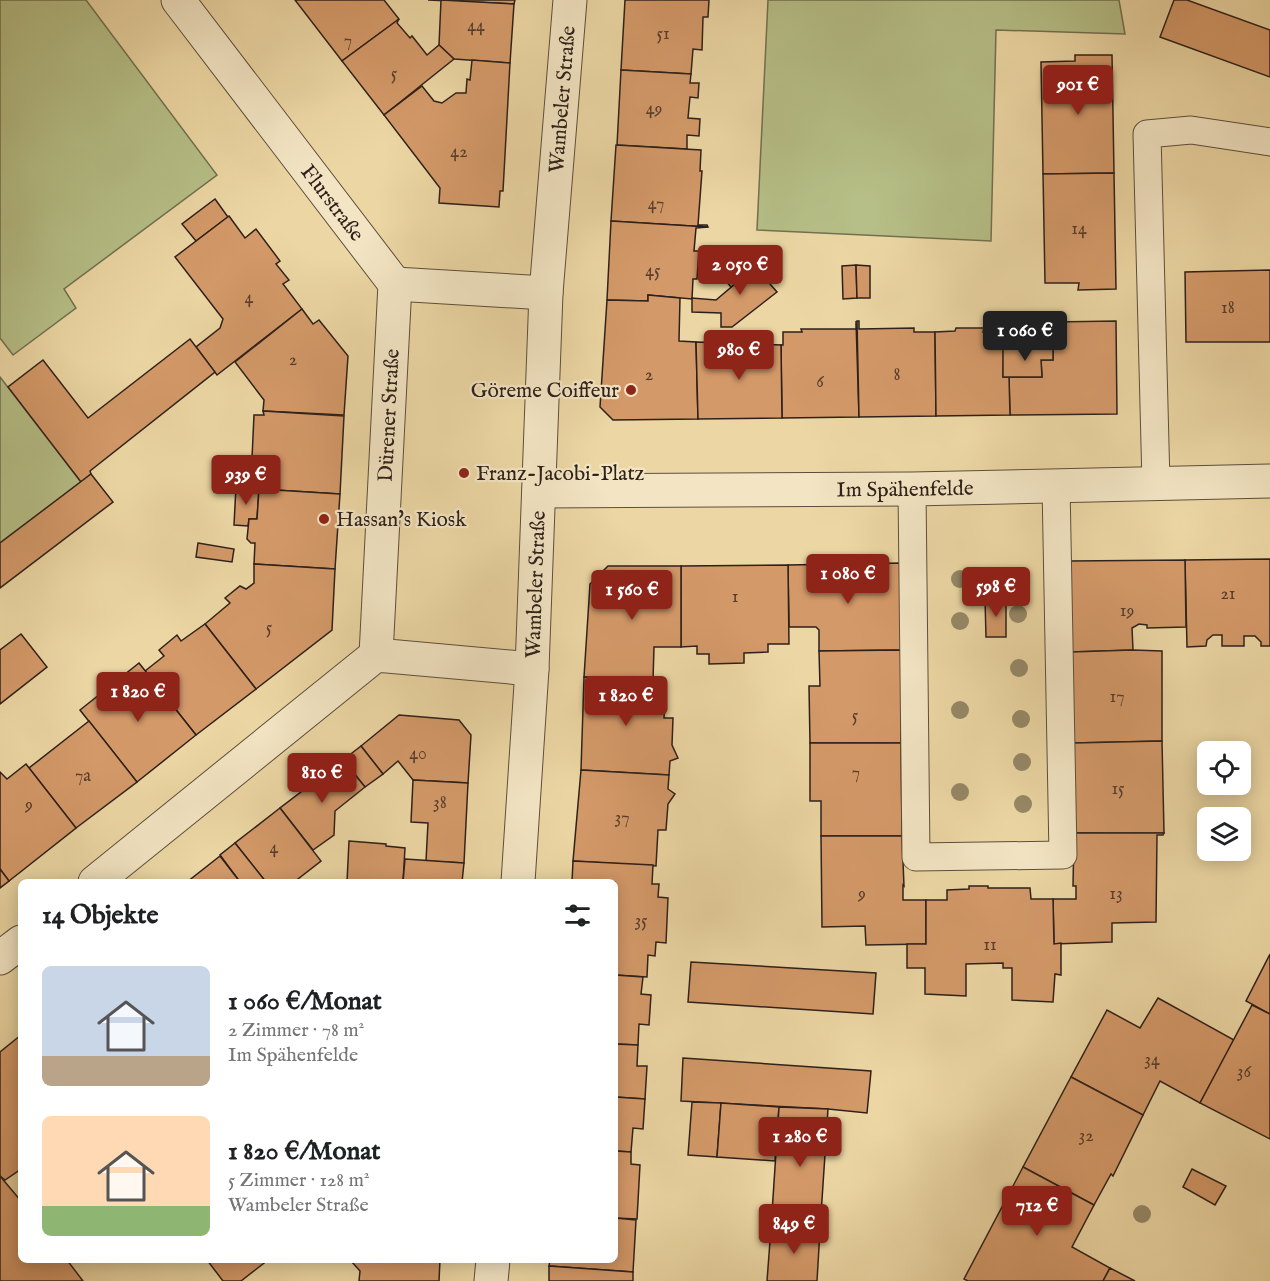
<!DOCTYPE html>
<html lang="de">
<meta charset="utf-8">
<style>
:root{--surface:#fff;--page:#f2f2f2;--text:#202124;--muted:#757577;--accent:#8f2418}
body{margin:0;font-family:"IM FELL English",serif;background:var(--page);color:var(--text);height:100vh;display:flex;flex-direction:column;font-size:22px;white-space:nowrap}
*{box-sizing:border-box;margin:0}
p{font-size:20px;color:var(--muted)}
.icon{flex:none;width:33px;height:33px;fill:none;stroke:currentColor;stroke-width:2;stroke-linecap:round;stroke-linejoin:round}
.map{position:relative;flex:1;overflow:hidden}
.panel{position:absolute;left:18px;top:879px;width:600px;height:384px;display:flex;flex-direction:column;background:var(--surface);border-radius:9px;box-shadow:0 3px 15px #0003}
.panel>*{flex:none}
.tools{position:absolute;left:1197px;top:741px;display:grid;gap:12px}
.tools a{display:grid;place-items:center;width:54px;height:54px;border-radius:9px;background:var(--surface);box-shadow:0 3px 15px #0003;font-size:30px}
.price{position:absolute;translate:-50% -51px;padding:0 14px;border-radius:6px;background:var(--accent);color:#fff;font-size:20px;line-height:39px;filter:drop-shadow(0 2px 3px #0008)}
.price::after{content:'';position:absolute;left:50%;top:36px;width:18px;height:14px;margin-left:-9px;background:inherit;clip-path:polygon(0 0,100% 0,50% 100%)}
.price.current{background:#222;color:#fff}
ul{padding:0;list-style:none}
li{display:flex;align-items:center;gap:18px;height:150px;padding:0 24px}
li span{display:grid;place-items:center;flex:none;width:168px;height:120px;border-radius:9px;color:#555}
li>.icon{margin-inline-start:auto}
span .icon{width:72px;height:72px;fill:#fffc;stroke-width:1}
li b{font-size:26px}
h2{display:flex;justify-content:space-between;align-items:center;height:72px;padding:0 24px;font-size:26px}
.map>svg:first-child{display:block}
</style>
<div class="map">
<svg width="1270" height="1281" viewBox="0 0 1270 1281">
<rect width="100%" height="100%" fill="#ecd7a4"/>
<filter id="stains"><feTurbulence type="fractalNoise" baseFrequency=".00333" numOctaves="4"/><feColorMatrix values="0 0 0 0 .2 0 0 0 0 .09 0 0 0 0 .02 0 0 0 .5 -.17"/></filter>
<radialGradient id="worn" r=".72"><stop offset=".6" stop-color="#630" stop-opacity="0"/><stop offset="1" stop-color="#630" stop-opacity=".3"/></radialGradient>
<g fill="#b6bf87" stroke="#727050" stroke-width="1.5">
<polygon points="0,0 86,0 217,175 64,289 76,308 13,355 0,338"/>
<polygon points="768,0 1119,0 1125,34 996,30 991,241 757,230"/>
<polygon points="0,377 81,482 0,543"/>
</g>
<g fill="#d49969" stroke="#2d201a" stroke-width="1.5">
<polygon points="295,0 384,0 399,19 342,61"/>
<polygon points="428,0 515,0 514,4"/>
<polygon points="441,0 514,4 510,63 454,59 439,45"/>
<polygon points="625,0 709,0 708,17 703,17 702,50 693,49 691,74 621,70"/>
<polygon points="1174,0 1187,0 1270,30 1270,77 1160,37"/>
<polygon points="399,19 397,23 410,38 412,36 427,55 439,45 454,59 384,115 342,61"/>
<polygon points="1075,55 1112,55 1114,173 1043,174 1041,62 1075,61"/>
<polygon points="472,60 510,63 503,191 500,191 499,207 439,203 440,188 384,115 422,86 434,101 442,103 456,93 466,93 467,79 470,80"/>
<polygon points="621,70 691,74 690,83 699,83 698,98 690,97 688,118 700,119 699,136 687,135 687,149 617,145"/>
<polygon points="616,145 701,150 700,171 702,171 698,225 707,225 708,227 611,221"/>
<polygon points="1114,173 1116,289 1078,290 1079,283 1045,283 1043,174"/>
<polygon points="215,199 228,217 196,241 182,224"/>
<polygon points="229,216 245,238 256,229 280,261 276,264 289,280 283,284 302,309 217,375 196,347 220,328 223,319 175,257"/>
<polygon points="611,221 708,227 696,228 694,251 699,251 697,279 693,279 692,299 648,295 648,301 607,300"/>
<polygon points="760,253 773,268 763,276 777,292 732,327 721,327 721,313 692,312 692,298 716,300 756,266 757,256"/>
<polygon points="747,259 755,267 731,287 724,279"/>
<polygon points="856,265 857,298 843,299 842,266"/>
<polygon points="856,265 870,266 870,298 857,298"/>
<polygon points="1270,270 1270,342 1186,342 1185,272"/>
<polygon points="648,295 680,298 679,341 696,342 698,419 613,420 600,407 607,300 648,301"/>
<polygon points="302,309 313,324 319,320 348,356 344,415 263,411 264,400 235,362"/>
<polygon points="856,321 859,417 782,418 781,345 783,345 783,332 802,332 801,329 856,329"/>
<polygon points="857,321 859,321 859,329 914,328 914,332 935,332 936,416 859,417"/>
<polygon points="1116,321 1117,414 1010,415 1009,377 1042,377 1041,360 1053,360 1053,322"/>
<polygon points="956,328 984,328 983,332 1004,332 1003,377 1009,377 1010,415 936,416 935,332 955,331"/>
<polygon points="190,339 215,372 90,471 91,474 81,482 8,387 43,360 88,418"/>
<polygon points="696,342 781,345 782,418 698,419"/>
<polygon points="1003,348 1053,348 1053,360 1041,360 1042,377 1003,377"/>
<polygon points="263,411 344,416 340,494 259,489 260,458 252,458 254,415 264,415"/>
<polygon points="233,457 260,458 259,489 231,487"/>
<polygon points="91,474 113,502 0,588 0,543"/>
<polygon points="236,487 259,489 257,519 249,519 248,526 234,525"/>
<polygon points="259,489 340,494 335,569 254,564 255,543 251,543 247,539 249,519 257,519"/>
<polygon points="198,543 234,549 232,562 196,557"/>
<polygon points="1270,559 1270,646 1261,646 1261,642 1255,636 1244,636 1244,646 1222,646 1222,635 1213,635 1207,640 1206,646 1187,647 1185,560"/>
<polygon points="1185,560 1186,627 1147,628 1147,625 1139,624 1132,628 1133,650 1071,652 1070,561"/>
<polygon points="900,563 901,650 819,651 819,630 816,627 789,627 788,565"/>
<polygon points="254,564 335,569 332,630 256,689 205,624 230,603 225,598 240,586 246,589 254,583"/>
<polygon points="788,565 789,644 768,644 768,652 744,653 744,663 709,664 709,654 697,654 697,646 681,647 681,566"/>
<polygon points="608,566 681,566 681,647 654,647 653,680 666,681 666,683 584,677 590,584"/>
<polygon points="1006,598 1006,637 986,637 985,599"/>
<polygon points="205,624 256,689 196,735 145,671 164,656 159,650 177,635 181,641"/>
<polygon points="21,634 47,667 0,704 0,650"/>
<polygon points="901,650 901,743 810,743 809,686 820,686 819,651"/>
<polygon points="1133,650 1162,651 1162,741 1073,743 1071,652"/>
<polygon points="139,663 196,735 137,782 80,710"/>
<polygon points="584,677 666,683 664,718 673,718 672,745 678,758 670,761 669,775 581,770"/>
<polygon points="399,715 459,720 471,735 468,783 413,780 398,761 383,774 361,746"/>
<polygon points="89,721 137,782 76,828 29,768"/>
<polygon points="1162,741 1164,833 1074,833 1073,743"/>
<polygon points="810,743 901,743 902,836 821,836 821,801 810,801"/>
<polygon points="361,746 383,774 365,787 343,760"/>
<polygon points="343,760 365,787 335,811 334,835 313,850 280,808"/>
<polygon points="26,764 76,828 9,881 0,869 0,772 7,779"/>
<polygon points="581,770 669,775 668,789 675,794 668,804 666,830 658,830 656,866 573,861"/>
<polygon points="413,780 468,783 464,863 426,861 428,823 411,822"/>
<polygon points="280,808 321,861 294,882 266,882 235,843"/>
<polygon points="1074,833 1164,833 1163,835 1157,835 1156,922 1112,923 1112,942 1054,944 1053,899 1076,899 1076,886 1073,886"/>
<polygon points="821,836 902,836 904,886 903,885 903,900 926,900 926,944 866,945 865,926 822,927"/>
<polygon points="349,841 386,844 386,846 405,848 403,882 347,882"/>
<polygon points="235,843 266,882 240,882 220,855"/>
<polygon points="220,856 240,882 187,882"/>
<polygon points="405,859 464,863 462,882 403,882"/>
<polygon points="573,861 653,865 652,884 659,884 658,897 668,898 666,943 656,942 655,956 648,955 647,977 615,975 615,882 572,882"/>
<polygon points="0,869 9,881 0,888"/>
<polygon points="969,886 988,886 988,888 1030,888 1031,899 1053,899 1054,944 1061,943 1061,975 1055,974 1053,1002 1012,1000 1012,968 1003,968 1003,963 966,964 966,996 925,994 925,968 907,968 907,944 926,944 926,900 947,900 947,890 969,889"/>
<polygon points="1270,954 1270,1014 1246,1001"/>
<polygon points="691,962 876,973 873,1014 688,1002"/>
<polygon points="615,975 643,977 641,994 651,995 649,1025 639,1024 638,1045 615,1044"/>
<polygon points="1158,998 1234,1040 1200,1103 1160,1081 1143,1115 1071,1077 1107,1010 1140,1028"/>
<polygon points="1252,1005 1270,1014 1270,1139 1200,1103"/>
<polygon points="21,1035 21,1169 5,1180 0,1176 0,1052"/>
<polygon points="615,1044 638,1045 637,1066 647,1066 645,1099 615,1097"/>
<polygon points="683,1058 871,1071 867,1113 828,1109 681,1101"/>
<polygon points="1071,1077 1143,1115 1113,1176 1111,1174 1094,1205 1023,1167"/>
<polygon points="615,1097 645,1099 643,1129 633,1128 631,1152 615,1151"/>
<polygon points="692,1102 721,1103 717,1157 688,1155"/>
<polygon points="721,1103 779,1107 775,1161 717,1157"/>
<polygon points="779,1107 828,1109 820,1230 771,1228"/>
<polygon points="615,1151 631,1152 631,1164 640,1165 637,1219 615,1218"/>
<polygon points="1023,1167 1094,1205 1072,1247 1110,1268 1103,1281 968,1281 964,1279"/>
<polygon points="1192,1169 1226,1186 1215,1205 1183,1187"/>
<polygon points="0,1176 21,1201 21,1260 67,1260 83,1281 0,1281"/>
<polygon points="615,1218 636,1220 633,1272 549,1266 550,1260 615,1260"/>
<polygon points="771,1228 820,1230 817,1281 767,1281"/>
<polygon points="207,1260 268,1260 241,1281 223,1281"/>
<polygon points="353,1260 440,1260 439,1281 359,1281 360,1271 351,1261"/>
<polygon points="549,1266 633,1272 633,1281 549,1281"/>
<polygon points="1110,1268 1135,1281 1103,1281"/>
</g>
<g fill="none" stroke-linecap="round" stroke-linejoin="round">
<defs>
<g id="lane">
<polyline points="1156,483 1147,134 1191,130 1270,142"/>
<polyline points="912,489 916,857 1063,855 1056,485"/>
</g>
<g id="street">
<path id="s1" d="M178 0 395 284 546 293"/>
<path id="s2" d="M539 491 912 489 1270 481"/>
<path id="s3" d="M376 655 395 284"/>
<polyline points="95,882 376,655 532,669"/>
<path id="s4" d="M518 882 532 669 546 293 570 0"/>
<polyline points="0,958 21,942"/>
<polyline points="491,1281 493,1260"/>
</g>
</defs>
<use href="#lane" stroke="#5d4e3c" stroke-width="29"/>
<use href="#street" stroke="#5d4e3c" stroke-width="35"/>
<use href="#lane" stroke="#f3e5c4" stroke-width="27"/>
<use href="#street" stroke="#f3e5c4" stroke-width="33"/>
</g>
<g fill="#968867">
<circle cx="960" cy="579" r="9"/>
<circle cx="1016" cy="580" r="9"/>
<circle cx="1018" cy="614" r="9"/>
<circle cx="960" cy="621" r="9"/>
<circle cx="1019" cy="668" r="9"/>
<circle cx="960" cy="710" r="9"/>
<circle cx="1021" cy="719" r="9"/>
<circle cx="1022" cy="762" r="9"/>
<circle cx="960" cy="792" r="9"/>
<circle cx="1023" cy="804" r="9"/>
<circle cx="1142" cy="1214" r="9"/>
</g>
<g fill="#8f2418" stroke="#f3e5c4" stroke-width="2">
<circle cx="631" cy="390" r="6"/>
<circle cx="464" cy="473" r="6"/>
<circle cx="324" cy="519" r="6"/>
</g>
<g text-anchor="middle" stroke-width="4.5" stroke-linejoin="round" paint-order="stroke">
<g font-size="18" fill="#573e2e">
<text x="476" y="31">44</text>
<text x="663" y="39">51</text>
<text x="348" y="46">7</text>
<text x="394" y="79">5</text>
<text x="654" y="114">49</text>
<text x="459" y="157">42</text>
<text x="656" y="209">47</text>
<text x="1079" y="234">14</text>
<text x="653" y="276">45</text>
<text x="249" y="303">4</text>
<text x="1228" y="313">18</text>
<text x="293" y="365">2</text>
<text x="649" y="380">2</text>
<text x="897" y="380">8</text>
<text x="820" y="387">6</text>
<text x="1228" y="599">21</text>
<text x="735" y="602">1</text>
<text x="1127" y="616">19</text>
<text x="269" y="633">5</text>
<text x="1117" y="702">17</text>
<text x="855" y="721">5</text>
<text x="418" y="759">40</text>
<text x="856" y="778">7</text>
<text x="83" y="781">7a</text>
<text x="1118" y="794">15</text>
<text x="440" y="808">38</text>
<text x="29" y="810">9</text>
<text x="622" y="823">37</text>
<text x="274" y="853">4</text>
<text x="862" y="899">9</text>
<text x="1116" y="899">13</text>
<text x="641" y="926">35</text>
<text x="990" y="950">11</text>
<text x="1152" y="1065">34</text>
<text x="1244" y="1077">36</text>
<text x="1086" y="1141">32</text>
</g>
<g font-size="21" fill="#2d201a" stroke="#f3e5c4">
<text dy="7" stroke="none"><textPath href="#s4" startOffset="784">Wambeler Straße</textPath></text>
<text dy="7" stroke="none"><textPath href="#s1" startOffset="255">Flurstraße</textPath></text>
<text dy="7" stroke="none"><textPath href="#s3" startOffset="240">Dürener Straße</textPath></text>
<text dy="7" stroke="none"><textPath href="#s2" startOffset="366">Im Spähenfelde</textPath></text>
<text dy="7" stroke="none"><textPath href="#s4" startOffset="298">Wambeler Straße</textPath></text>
</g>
<g font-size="21" fill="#2d201a" stroke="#f3e5c4" text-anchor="start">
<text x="619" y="397" text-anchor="end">Göreme Coiffeur</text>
<text x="476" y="480">Franz-Jacobi-Platz</text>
<text x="336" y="526">Hassan's Kiosk</text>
</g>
</g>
<rect width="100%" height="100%" filter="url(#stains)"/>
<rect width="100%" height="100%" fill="url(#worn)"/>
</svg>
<div class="tools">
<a><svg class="icon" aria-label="locate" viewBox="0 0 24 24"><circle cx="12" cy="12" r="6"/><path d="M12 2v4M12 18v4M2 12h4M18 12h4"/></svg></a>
<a><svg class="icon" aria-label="layers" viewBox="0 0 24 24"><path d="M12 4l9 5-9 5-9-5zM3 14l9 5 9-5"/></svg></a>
</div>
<b class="price" style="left:1078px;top:116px">901 €</b>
<b class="price" style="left:740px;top:296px">2 050 €</b>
<b class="price current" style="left:1025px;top:362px">1 060 €</b>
<b class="price" style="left:739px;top:381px">980 €</b>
<b class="price" style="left:246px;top:506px">939 €</b>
<b class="price" style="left:848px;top:605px">1 080 €</b>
<b class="price" style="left:996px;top:618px">598 €</b>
<b class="price" style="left:632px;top:621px">1 560 €</b>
<b class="price" style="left:138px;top:723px">1 820 €</b>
<b class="price" style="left:626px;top:727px">1 820 €</b>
<b class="price" style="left:322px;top:804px">810 €</b>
<b class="price" style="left:800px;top:1168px">1 280 €</b>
<b class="price" style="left:1037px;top:1237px">712 €</b>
<b class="price" style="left:794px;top:1255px">849 €</b>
<section class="panel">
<h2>14 Objekte<svg class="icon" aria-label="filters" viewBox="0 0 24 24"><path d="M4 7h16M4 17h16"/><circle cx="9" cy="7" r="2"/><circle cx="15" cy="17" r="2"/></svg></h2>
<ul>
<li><span style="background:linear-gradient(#c9d6e8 75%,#b9a48a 0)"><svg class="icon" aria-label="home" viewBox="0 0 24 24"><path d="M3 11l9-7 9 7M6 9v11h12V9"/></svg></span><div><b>1 060 €/Monat</b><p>2 Zimmer · 78 m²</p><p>Im Spähenfelde</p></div></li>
<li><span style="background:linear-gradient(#ffd9b3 75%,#8fb573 0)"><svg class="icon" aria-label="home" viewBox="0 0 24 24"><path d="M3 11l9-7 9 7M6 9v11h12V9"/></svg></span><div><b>1 820 €/Monat</b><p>5 Zimmer · 128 m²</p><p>Wambeler Straße</p></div></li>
</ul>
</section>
</div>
